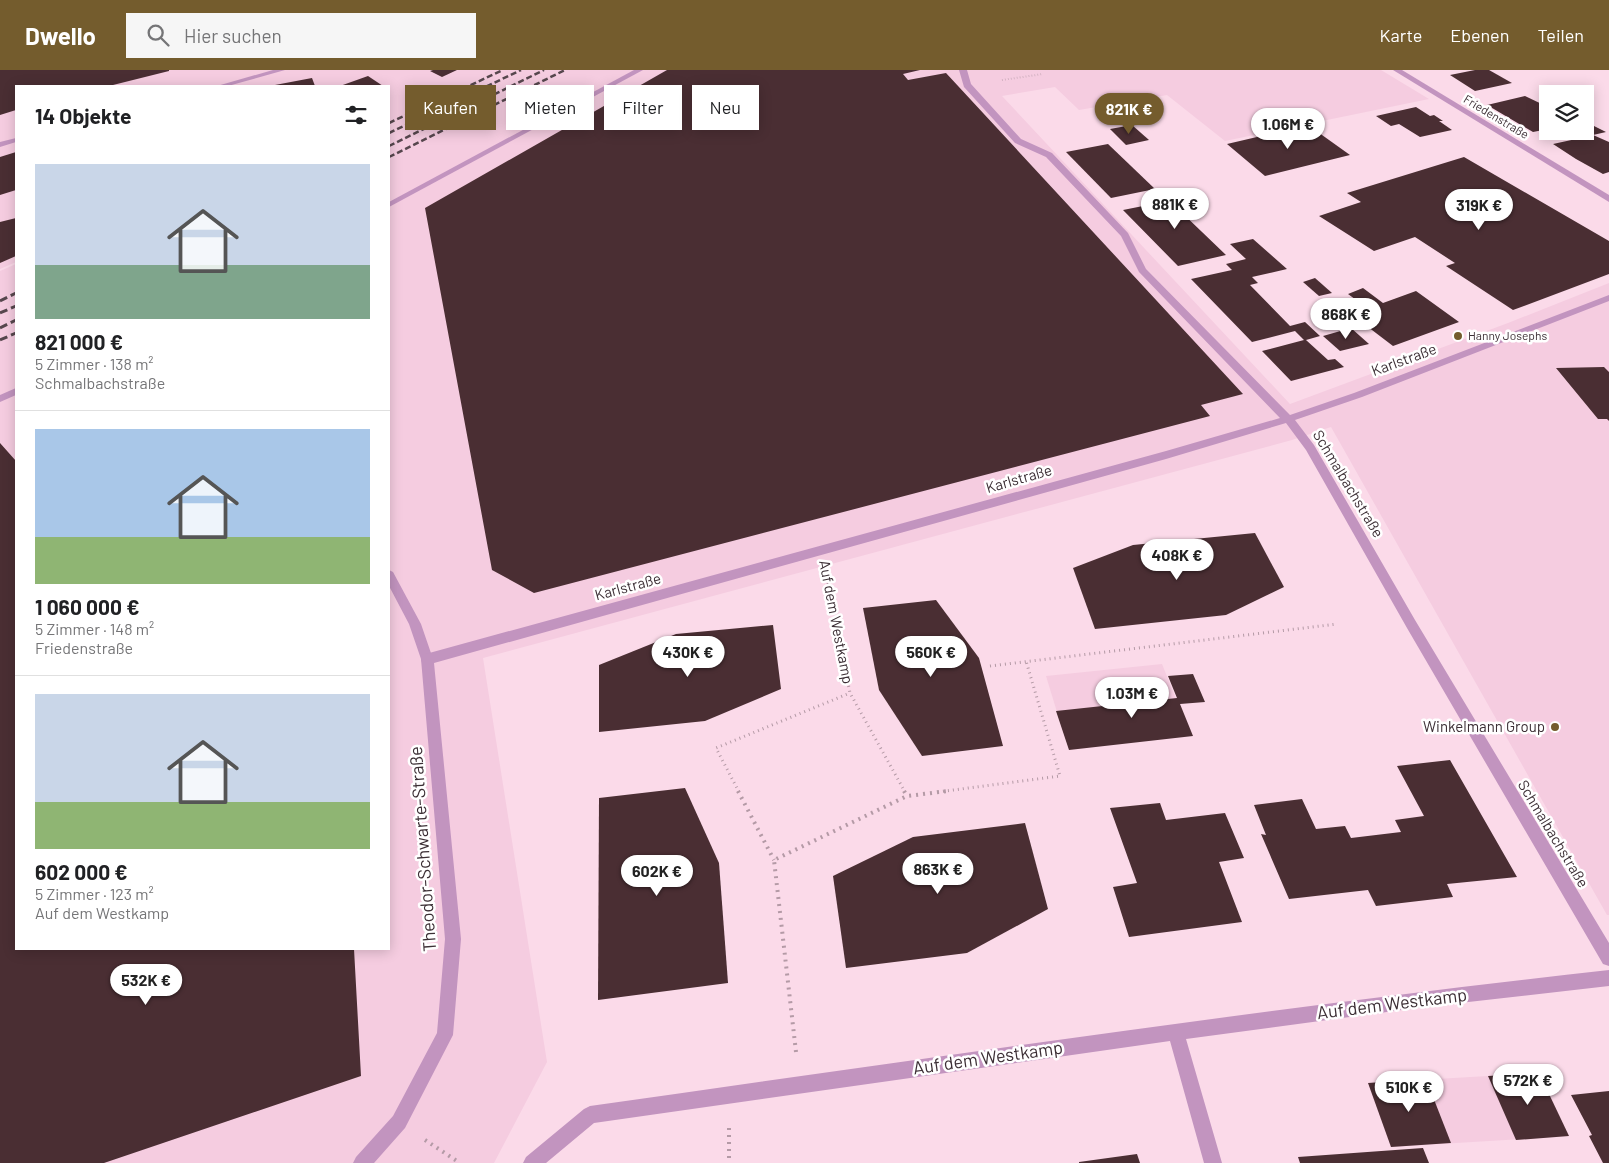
<!DOCTYPE html>
<html lang="de">
<meta charset="utf-8">
<style>
:root{--surface:#fff;--page:#f6f6f6;--text:#202124;--muted:#757577;--line:#e0e0e0;--accent:#745c2d}
body{margin:0;font-family:Barlow,sans-serif;background:var(--page);color:var(--text);height:100vh;display:flex;flex-direction:column;font-size:19px;white-space:nowrap}
*{box-sizing:border-box;margin:0}
p{font-size:16px;color:var(--muted)}
.icon{flex:none;width:28px;height:28px;fill:none;stroke:currentColor;stroke-width:2;stroke-linecap:round;stroke-linejoin:round}
.map{position:relative;flex:1;overflow:hidden}
.sheet{position:absolute;left:15px;top:15px;width:375px;height:865px;display:flex;flex-direction:column;background:var(--surface);border-radius:0px;box-shadow:0 2px 12px #0003}
.sheet>*{flex:none}
.banner{position:absolute;left:405px;top:15px;width:475px;height:45px;display:flex;gap:10px}
.controls{position:absolute;left:1539px;top:15px;display:grid;gap:10px}
.controls a{display:grid;place-items:center;width:55px;height:55px;border-radius:0px;background:var(--surface);box-shadow:0 2px 12px #0003;font-size:25px}
.price{position:absolute;translate:-50% -42px;padding:0 11px;border-radius:18px;background:#fff;color:#222;font-size:16px;line-height:32px;filter:drop-shadow(0 1px 2px #0008)}
.price::after{content:'';position:absolute;left:50%;top:30px;width:15px;height:11px;margin-left:-8px;background:inherit;clip-path:polygon(0 0,100% 0,50% 100%)}
.price.selected{background:var(--accent);color:#fff}
ul{padding:0;list-style:none}
li{display:grid;align-content:center;gap:10px;height:265px;padding:0 20px}
li+li{border-top:1px solid var(--line)}
li span{display:grid;place-items:center;height:155px;border-radius:0px;color:#555}
li>.icon{margin-inline-start:auto}
span .icon{width:90px;height:90px;fill:#fffc;stroke-width:1}
li b{font-size:21px}
h2{display:flex;justify-content:space-between;align-items:center;height:60px;padding:0 20px;font-size:21px}
.pill{padding:0 18px;border-radius:0px;background:var(--surface);box-shadow:0 2px 12px #0003;font-size:18px;line-height:45px}
.pill.selected{background:var(--accent);color:#fff}
header{display:flex;align-items:center;gap:30px;box-sizing:border-box;height:70px;padding:0 25px;background:var(--accent);color:#fff}
header strong{font-size:24px}
nav{display:flex;gap:28px;margin-inline-start:auto;font-size:18px}
.search{width:350px;height:45px;background:var(--page);display:flex;align-items:center;gap:12px;box-sizing:border-box;padding:0 18px;border-radius:0px;color:var(--muted);font-size:19px}
.map>svg:first-child{display:block}
</style>
<header>
<strong>Dwello</strong>
<div class="search"><svg class="icon" aria-label="search" viewBox="0 0 24 24"><circle cx="10" cy="10" r="6"/><path d="M15 15l6 6"/></svg>Hier suchen</div>
<nav><a>Karte</a><a>Ebenen</a><a>Teilen</a></nav>
</header>
<div class="map">
<svg width="1609" height="1093" viewBox="0 0 1609 1093">
<rect width="100%" height="100%" fill="#fbdae9"/>
<g fill="#f5cce0">
<polygon points="0,0 1381,0 1429,29 1225,71 1167,25 1079,40 1055,17 1002,26 1290,334 1508,253 1609,213 1609,845 1607,845 1331,357 1292,370 483,588 547,992 494,1093 0,1093 0,201 16,194 16,879 389,879 389,16 16,16 16,192 0,199"/>
<polygon points="1162,594 1176,629 1057,642 1046,606"/>
<polygon points="1539,1003 1569,1066 1391,1077 1368,1013"/>
</g>
<g fill="#4a2e33">
<polygon points="0,0 169,0 169,1 109,16 16,16 16,40 0,45"/>
<polygon points="433,0 457,0 442,7 430,1"/>
<polygon points="667,0 920,0 903,4 908,10 946,3 1243,324 1201,335 1210,346 534,523 492,500 425,138"/>
<polygon points="1475,0 1489,0 1512,13 1475,21 1450,5"/>
<polygon points="368,6 383,16 340,16"/>
<polygon points="312,8 315,16 275,16 275,15"/>
<polygon points="1525,26 1548,37 1548,59 1533,62 1487,35"/>
<polygon points="1416,37 1430,46 1434,45 1443,51 1439,51 1452,60 1420,67 1399,54 1391,56 1376,46"/>
<polygon points="1132,55 1149,70 1126,75 1110,59"/>
<polygon points="1308,55 1350,85 1265,106 1227,74"/>
<polygon points="1594,56 1606,62 1593,65 1609,72 1609,102 1603,104 1576,89 1553,74 1576,69 1566,63 1585,61 1585,58"/>
<polygon points="1108,74 1131,96 1155,119 1111,128 1066,82"/>
<polygon points="16,82 16,120 0,125 0,87"/>
<polygon points="1464,87 1609,171 1609,204 1513,240 1446,196 1455,193 1415,167 1374,181 1319,146 1361,132 1347,123"/>
<polygon points="1183,120 1197,133 1177,138 1226,185 1178,196 1123,140 1168,131 1161,125"/>
<polygon points="16,148 16,186 0,193 0,152"/>
<polygon points="1253,169 1287,199 1252,207 1258,213 1250,215 1290,256 1305,252 1320,266 1306,270 1328,290 1335,289 1344,297 1291,311 1262,281 1304,270 1295,261 1252,272 1191,209 1232,200 1226,194 1246,189 1230,174"/>
<polygon points="1315,208 1332,223 1319,226 1303,212"/>
<polygon points="1363,218 1383,233 1416,221 1459,252 1393,276 1351,244 1367,238 1348,224"/>
<polygon points="1351,258 1369,274 1340,281 1323,266"/>
<polygon points="1604,297 1609,302 1609,351 1607,349 1598,349 1556,298"/>
<polygon points="0,373 16,391 16,879 354,879 361,1006 104,1093 0,1093"/>
<polygon points="1255,463 1284,517 1226,545 1095,559 1073,498 1133,475"/>
<polygon points="936,530 979,588 1003,676 922,686 879,620 863,538"/>
<polygon points="773,555 781,619 705,651 599,662 599,595 676,564"/>
<polygon points="1193,604 1205,632 1180,634 1193,666 1069,680 1056,641 1177,628 1168,606"/>
<polygon points="1450,690 1517,807 1447,814 1453,827 1376,836 1368,820 1289,829 1261,764 1266,765 1254,735 1302,729 1316,759 1345,756 1351,768 1401,762 1395,750 1424,746 1397,696"/>
<polygon points="685,718 719,793 728,913 598,930 599,728"/>
<polygon points="1160,733 1166,750 1225,743 1244,788 1219,792 1242,852 1129,867 1113,817 1137,813 1110,738"/>
<polygon points="1025,753 1048,839 967,883 846,898 833,806 913,767"/>
<polygon points="1539,1003 1569,1066 1516,1070 1488,1006"/>
<polygon points="1426,1009 1451,1073 1391,1077 1368,1013"/>
<polygon points="1609,1021 1609,1093 1603,1093 1589,1066 1592,1065 1571,1025"/>
<polygon points="1423,1078 1429,1093 1300,1093 1298,1087"/>
<polygon points="1137,1084 1140,1093 1079,1093 1079,1092"/>
</g>
<g fill="none" stroke-linecap="round" stroke-linejoin="round">
<polyline stroke="#b49aa6" stroke-width="2" stroke-dasharray="0.5 2.5" stroke-linecap="butt" points="1002,10 1043,4"/>
<g stroke="#b49aa6" stroke-width="3" stroke-dasharray="1 4" stroke-linecap="butt">
<polyline points="827,508 850,623 905,722"/>
<polyline points="990,596 1337,554"/>
<polyline points="739,722 716,678 850,623"/>
<polyline points="938,722 1060,706 1026,591"/>
</g>
<g stroke="#b49aa6" stroke-width="4" stroke-dasharray="2 5" stroke-linecap="butt">
<polyline points="738,721 774,790"/>
<polyline points="904,721 907,726"/>
<polyline points="796,982 774,790 907,726 948,721"/>
<polyline points="729,1058 729,1093"/>
<polyline points="425,1070 460,1093"/>
</g>
<g fill="#c294bf" fill-rule="evenodd">
<polygon points="634,0 643,0 389,137 389,132"/>
<polygon points="16,318 16,325 0,332 0,325"/>
<polygon points="389,500 393,502 421,554 433,589 432,593 427,594 422,593 421,589 409,554 389,516"/>
</g>
<g fill="#c294bf" fill-rule="evenodd">
<polygon points="273,0 285,0 228,16 217,16"/>
<polygon points="959,0 967,0 971,14 1021,69 1052,83 1128,163 1146,199 1290,345 1354,323 1609,225 1609,231 1362,327 1295,350 1314,375 1415,550 1609,873 1609,896 1603,894 1407,558 1306,380 1286,353 1166,389 434,593 461,869 453,965 405,1058 374,1093 353,1093 356,1087 393,1046 437,963 445,869 421,589 422,585 1166,381 1280,348 1139,202 1121,166 1046,87 1015,73 964,17"/>
<polygon points="1393,0 1402,0 1609,125 1609,132"/>
<polygon points="16,68 16,72 0,77 0,72"/>
<path d="M1609 900V916L1424 937 1186 969 1222 1093H1204L1170 971 594 1053 546 1093H523L526 1087 584 1039 590 1036C929 988 1268 938 1609 900Z"/>
</g>
<g stroke="#57474e" stroke-width="2.5" stroke-dasharray="6 3" stroke-linecap="butt">
<polyline points="389,53 503,0"/>
<polyline points="389,63 521,0"/>
<polyline points="389,76 544,0"/>
<polyline points="389,87 565,0"/>
</g>
<g stroke="#57474e" stroke-width="3" stroke-dasharray="8 4" stroke-linecap="butt">
<polyline points="0,231 16,223"/>
<polyline points="0,243 16,236"/>
<polyline points="0,258 16,250"/>
<polyline points="0,270 16,263"/>
</g>
</g>
<g fill="#745c2d" stroke="#fff" stroke-width="2">
<circle cx="1458" cy="266" r="5"/>
<circle cx="1555" cy="657" r="5"/>
</g>
<g text-anchor="middle" stroke-width="5" stroke-linejoin="round" paint-order="stroke">
<g font-size="12" fill="#3c2f35" stroke="#fff">
<text transform="translate(1496 47) rotate(31)" y="4">Friedenstraße</text>
</g>
<g font-size="12" fill="#3c2f35" stroke="#fff" text-anchor="start">
<text x="1468" y="270">Hanny Josephs</text>
</g>
<g font-size="15" fill="#3c2f35" stroke="#fff">
<text transform="translate(1404 290) rotate(-20)" y="5">Karlstraße</text>
<text transform="translate(1019 409) rotate(-16)" y="5">Karlstraße</text>
<text transform="translate(1348 414) rotate(59)" y="5">Schmalbachstraße</text>
<text transform="translate(628 517) rotate(-15)" y="5">Karlstraße</text>
<text transform="translate(836 552) rotate(79)" y="5">Auf dem Westkamp</text>
<text transform="translate(1553 764) rotate(59)" y="5">Schmalbachstraße</text>
</g>
<g font-size="15" fill="#3c2f35" stroke="#fff" text-anchor="end">
<text x="1545" y="662">Winkelmann Group</text>
</g>
<g font-size="18" fill="#3c2f35" stroke="#fff">
<text transform="translate(423 779) rotate(-94)" y="6">Theodor-Schwarte-Straße</text>
<text transform="translate(1392 934) rotate(-7)" y="6">Auf dem Westkamp</text>
<text transform="translate(988 988) rotate(-8)" y="6">Auf dem Westkamp</text>
</g>
</g>
</svg>
<div class="controls">
<a><svg class="icon" aria-label="layers" viewBox="0 0 24 24"><path d="M12 4l9 5-9 5-9-5zM3 14l9 5 9-5"/></svg></a>
</div>
<b class="price selected" style="left:1129px;top:65px">821K €</b>
<b class="price" style="left:1288px;top:80px">1.06M €</b>
<b class="price" style="left:1175px;top:160px">881K €</b>
<b class="price" style="left:1479px;top:161px">319K €</b>
<b class="price" style="left:1346px;top:270px">868K €</b>
<b class="price" style="left:1177px;top:511px">408K €</b>
<b class="price" style="left:688px;top:608px">430K €</b>
<b class="price" style="left:931px;top:608px">560K €</b>
<b class="price" style="left:1132px;top:649px">1.03M €</b>
<b class="price" style="left:938px;top:825px">863K €</b>
<b class="price" style="left:657px;top:827px">602K €</b>
<b class="price" style="left:146px;top:936px">532K €</b>
<b class="price" style="left:1528px;top:1036px">572K €</b>
<b class="price" style="left:1409px;top:1043px">510K €</b>
<div class="banner">
<a class="pill selected">Kaufen</a>
<a class="pill">Mieten</a>
<a class="pill">Filter</a>
<a class="pill">Neu</a>
</div>
<section class="sheet">
<h2>14 Objekte<svg class="icon" aria-label="filters" viewBox="0 0 24 24"><path d="M4 7h16M4 17h16"/><circle cx="9" cy="7" r="2"/><circle cx="15" cy="17" r="2"/></svg></h2>
<ul>
<li><span style="background:linear-gradient(#c9d6e8 65%,#7fa58c 0)"><svg class="icon" aria-label="home" viewBox="0 0 24 24"><path d="M3 11l9-7 9 7M6 9v11h12V9"/></svg></span><div><b>821 000 €</b><p>5 Zimmer · 138 m²</p><p>Schmalbachstraße</p></div></li>
<li><span style="background:linear-gradient(#a9c7e8 70%,#8fb573 0)"><svg class="icon" aria-label="home" viewBox="0 0 24 24"><path d="M3 11l9-7 9 7M6 9v11h12V9"/></svg></span><div><b>1 060 000 €</b><p>5 Zimmer · 148 m²</p><p>Friedenstraße</p></div></li>
<li><span style="background:linear-gradient(#c9d6e8 70%,#8fb573 0)"><svg class="icon" aria-label="home" viewBox="0 0 24 24"><path d="M3 11l9-7 9 7M6 9v11h12V9"/></svg></span><div><b>602 000 €</b><p>5 Zimmer · 123 m²</p><p>Auf dem Westkamp</p></div></li>
</ul>
</section>
</div>
